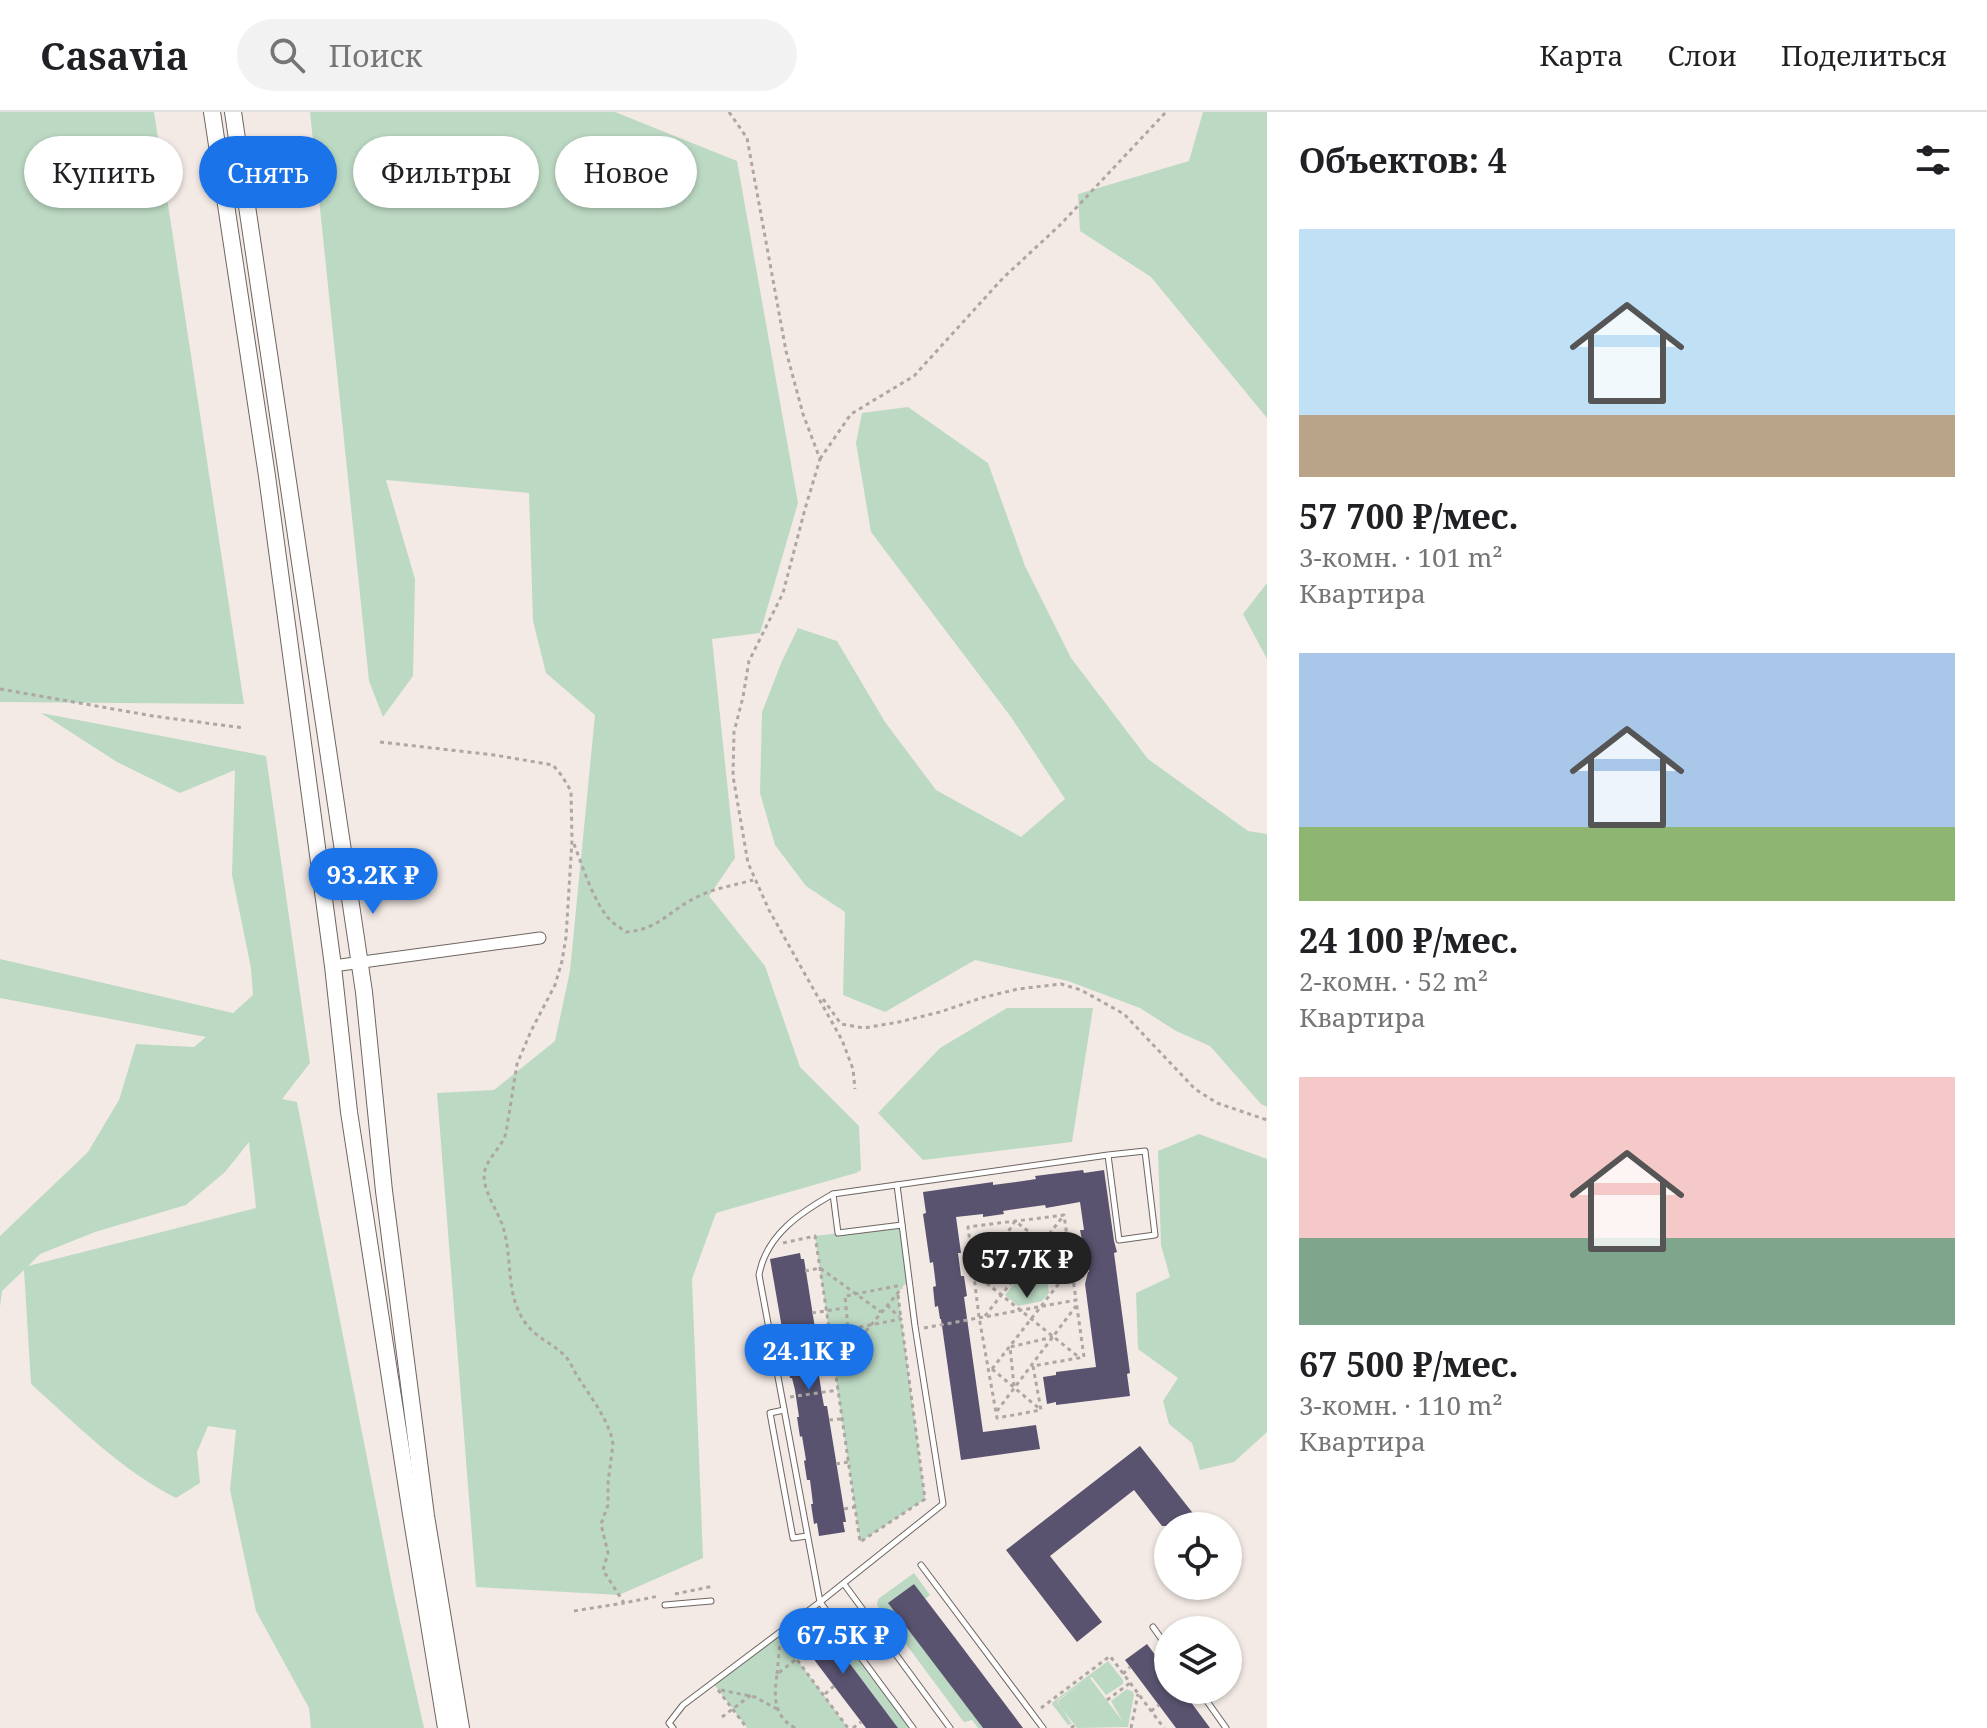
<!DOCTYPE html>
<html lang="ru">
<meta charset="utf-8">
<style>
:root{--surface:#fff;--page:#f2f2f2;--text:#202124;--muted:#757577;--line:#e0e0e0;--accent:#1a73e8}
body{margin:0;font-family:"Noto Serif",serif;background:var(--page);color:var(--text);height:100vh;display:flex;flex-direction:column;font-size:30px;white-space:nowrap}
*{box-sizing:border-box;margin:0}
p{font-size:26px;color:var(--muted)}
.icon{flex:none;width:44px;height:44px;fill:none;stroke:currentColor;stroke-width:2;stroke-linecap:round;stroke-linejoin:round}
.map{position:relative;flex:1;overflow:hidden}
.side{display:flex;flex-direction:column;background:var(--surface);width:720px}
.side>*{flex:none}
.banner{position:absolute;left:24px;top:24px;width:760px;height:72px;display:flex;gap:16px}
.fabs{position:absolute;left:1154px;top:1400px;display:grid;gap:16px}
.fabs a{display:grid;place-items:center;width:88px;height:88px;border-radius:50%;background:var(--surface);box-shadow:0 2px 6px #0004;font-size:40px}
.price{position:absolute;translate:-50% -68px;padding:0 18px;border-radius:28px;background:var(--accent);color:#fff;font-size:26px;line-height:52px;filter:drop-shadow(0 2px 4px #0008)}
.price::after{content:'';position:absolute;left:50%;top:48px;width:24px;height:18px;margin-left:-12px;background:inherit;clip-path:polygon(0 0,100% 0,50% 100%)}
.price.on{background:#222;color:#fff}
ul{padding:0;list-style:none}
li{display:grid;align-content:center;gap:16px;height:424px;padding:0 32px}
li span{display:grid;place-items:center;height:248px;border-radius:0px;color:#555}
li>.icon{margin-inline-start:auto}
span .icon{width:144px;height:144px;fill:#fffc;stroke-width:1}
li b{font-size:34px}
h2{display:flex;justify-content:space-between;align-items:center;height:96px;padding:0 32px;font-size:34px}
.tag{padding:0 28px;border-radius:36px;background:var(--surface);box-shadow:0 2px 6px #0004;font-size:28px;line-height:72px}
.tag.on{background:var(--accent);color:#fff}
header{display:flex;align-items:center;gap:48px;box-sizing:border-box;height:112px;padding:0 40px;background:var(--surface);border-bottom:2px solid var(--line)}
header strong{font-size:38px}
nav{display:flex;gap:44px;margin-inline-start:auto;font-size:28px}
.search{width:560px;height:72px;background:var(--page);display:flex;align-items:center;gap:20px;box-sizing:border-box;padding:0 28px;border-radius:44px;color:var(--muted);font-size:30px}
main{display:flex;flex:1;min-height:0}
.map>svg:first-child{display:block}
</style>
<header>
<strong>Casavia</strong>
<div class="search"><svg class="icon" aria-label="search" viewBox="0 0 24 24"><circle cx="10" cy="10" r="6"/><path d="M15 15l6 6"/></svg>Поиск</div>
<nav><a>Карта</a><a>Слои</a><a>Поделиться</a></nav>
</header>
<main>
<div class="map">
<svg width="1267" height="1616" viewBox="0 0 1267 1616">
<rect width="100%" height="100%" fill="#f4eae5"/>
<g fill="#bcd9c3" fill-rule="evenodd">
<polygon points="0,0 154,0 244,592 0,590"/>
<polygon points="310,0 615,0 737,49 798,391 760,521 712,527 735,746 709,784 765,854 800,955 859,1014 861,1058 856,1061 716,1101 692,1167 703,1446 619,1483 476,1475 437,981 494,978 555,929 570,859 595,603 546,561 533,509 529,381 386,368 415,467 413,564 383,605 369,569"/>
<polygon points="1203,0 1267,0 1267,306 1151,165 1080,119 1078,82 1189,49"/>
<polygon points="908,295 988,351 1025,454 1071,546 1148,647 1248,719 1267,722 1267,995 1261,992 1210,934 1176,919 1140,896 1068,869 975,848 885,900 843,883 845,800 806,774 775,733 760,681 762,600 782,549 798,516 837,529 885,610 936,678 1021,725 1065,687 1011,605 871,420 856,331 862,301"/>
<polygon points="1267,471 1267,547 1243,502"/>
<path d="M41 601 266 644 310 951 282 987 297 990 394 1483 424 1616H311L309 1596 256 1499 230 1378 236 1318 208 1314 197 1340 200 1371 176 1386C121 1358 77 1313 31 1272L24 1158 2 1179 0 1195V1124L88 1040 119 988 136 932 194 935 206 925 0 886V847L233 901 253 883 251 856 232 763 235 658 180 681 117 650ZM249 1030 256 1096 28 1154 40 1142 95 1120 186 1093 225 1060Z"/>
<polygon points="1007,896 1093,896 1072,1030 923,1048 878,1001 940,936"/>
<polygon points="1199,1022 1267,1047 1267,1320 1234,1350 1200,1358 1192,1331 1169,1312 1163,1289 1178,1266 1138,1237 1136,1181 1170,1165 1161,1133 1158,1039"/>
<polygon points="902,1113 910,1171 904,1173 898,1181 925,1387 860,1430 815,1124"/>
<polygon points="1042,1137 1049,1181 1042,1189 1018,1194 1005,1183"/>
<polygon points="914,1461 930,1483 925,1487 914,1472 889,1491 983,1616 978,1616 972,1608 965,1610 963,1609 877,1493 878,1487"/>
<polygon points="823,1501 826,1502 909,1616 898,1616 815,1505"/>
<polygon points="778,1522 848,1616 747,1616 713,1571"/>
<polygon points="1108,1549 1123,1568 1123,1572 1106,1583 1092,1565 1090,1566 1123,1610 1111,1589 1127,1577 1133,1580 1134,1583 1128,1615 1077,1616 1057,1590 1085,1568 1057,1589 1072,1612 1068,1613 1052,1592 1053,1590"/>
</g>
<g fill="#59536f">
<polygon points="1083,1058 1084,1061 1104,1058 1114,1129 1117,1140 1114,1141 1130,1261 1127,1262 1130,1284 1056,1293 1056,1290 1047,1292 1043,1265 1056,1263 1056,1260 1096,1255 1085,1172 1088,1160 1089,1160 1086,1138 1084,1138 1080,1118 1084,1118 1080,1090 1046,1096 1045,1093 1009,1098 1003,1099 1004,1102 983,1105 983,1102 956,1105 961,1141 958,1141 961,1164 964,1164 967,1184 964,1185 983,1320 1036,1313 1040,1337 961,1348 941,1207 940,1207 938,1194 935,1195 933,1175 936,1174 933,1150 930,1151 923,1102 926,1101 923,1080 993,1070 993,1073 1023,1069 1036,1067 1035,1064"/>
<polygon points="800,1141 801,1147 804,1147 821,1254 822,1264 819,1264 822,1283 824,1294 827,1294 846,1410 843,1410 845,1420 819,1424 817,1411 814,1412 811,1392 813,1392 810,1368 807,1368 804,1349 806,1348 802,1324 800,1325 797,1305 799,1305 795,1278 792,1266 790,1266 786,1245 790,1244 786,1222 783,1222 770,1147"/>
<polygon points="1140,1334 1203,1414 1162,1414 1134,1378 1050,1444 1102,1510 1077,1530 1006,1438"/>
<polygon points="914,1472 956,1527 1023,1616 983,1616 888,1491"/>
<polygon points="815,1505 898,1616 866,1616 837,1578 794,1521"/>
<polygon points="1147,1532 1168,1560 1168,1578 1182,1578 1210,1616 1176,1616 1125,1548"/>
</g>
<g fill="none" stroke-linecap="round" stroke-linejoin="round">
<defs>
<g id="lane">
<polyline points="897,1073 915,1214 943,1392 820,1490 913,1616"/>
<polyline points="833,1082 838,1121 902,1113"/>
<polyline points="784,1298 770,1301 793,1426 807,1424"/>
<polyline points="921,1453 1043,1616"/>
<polyline points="844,1472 950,1616"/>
<polyline points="665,1493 711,1489"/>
<polyline points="1153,1515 1168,1536"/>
<polyline points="1199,1578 1226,1616"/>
<path d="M673 1616 669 1611 683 1593 820 1490 759 1163C766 1123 801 1100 833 1082L1108 1043 1145 1039 1155 1123 1119 1128 1108 1043"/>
</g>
<polyline id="street" points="333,854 540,826"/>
<g id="secondary">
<polyline points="212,0 267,364 333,854 349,1000 411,1402 446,1616"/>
<polyline points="233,0 364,880 384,1079 426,1404 461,1616"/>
</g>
</defs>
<use href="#lane" stroke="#6e6561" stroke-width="7"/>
<use href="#street" stroke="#6e6561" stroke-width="13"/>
<use href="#secondary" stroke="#6e6561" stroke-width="18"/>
<g stroke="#ada6a2" stroke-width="3" stroke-dasharray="4 4" stroke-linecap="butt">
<polyline points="729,0 747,26 786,239 803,302 820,347 805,397 783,481 749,549 743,585 734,620 733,664 748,751 769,798 842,928 853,957 855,977"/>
<polyline points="820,347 851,302 914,264 1003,166 1060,113 1166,0"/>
<polyline points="0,577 153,604 244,616"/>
<path d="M380 630 494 643 553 653 562 664 571 679 572 728 566 825 562 849 555 873 531 919 517 952 506 1021C502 1035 489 1044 485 1058 480 1076 498 1098 503 1115 513 1147 505 1180 524 1209 536 1227 553 1231 565 1244 571 1250 573 1258 578 1265 590 1284 604 1302 611 1323L613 1332 608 1371V1393L601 1412 608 1441 603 1458 624 1491 659 1484"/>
<path d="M574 732C583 755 593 789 610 808 615 813 621 816 626 820 661 817 670 797 699 784 715 776 736 773 753 768"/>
<polyline points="823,887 841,912 864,916 899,910 940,900 981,886 1018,877 1061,872 1081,878 1124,902 1195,977 1217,991 1267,1008"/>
<path d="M783 1131 815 1124C831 1226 845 1328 860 1430L925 1387 901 1207 829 1221"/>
<polyline points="972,1143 1043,1131"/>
<polyline points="1022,1158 996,1139 1015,1109 1070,1151"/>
<polyline points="805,1159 820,1156 881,1200"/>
<polyline points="974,1161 1080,1246"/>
<polyline points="898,1183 901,1207"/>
<polyline points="887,1193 899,1205"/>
<polyline points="812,1201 844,1196"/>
<polyline points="985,1204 1064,1103"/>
<polyline points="924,1216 1076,1188 1084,1245 1033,1254 1041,1298 997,1306 979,1205 968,1115 1064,1103 1076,1188"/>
<polyline points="850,1238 845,1184 902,1173"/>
<polyline points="819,1244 831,1243"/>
<polyline points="835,1256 902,1176"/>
<polyline points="992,1257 1071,1156"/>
<polyline points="992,1257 1041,1298"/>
<polyline points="1014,1274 1010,1235 1053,1225"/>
<polyline points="790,1285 838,1278"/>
<polyline points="997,1299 1076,1194"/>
<polyline points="829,1308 841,1307"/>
<polyline points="836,1352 848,1350"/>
<polyline points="844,1397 855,1395"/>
<polyline points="675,1482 714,1474"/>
<polyline points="574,1499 624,1491"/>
<polyline points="783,1529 848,1616"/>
<polyline points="1161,1543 1168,1552"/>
<polyline points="777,1562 780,1530"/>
<polyline points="1123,1562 1130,1555"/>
<polyline points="718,1578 747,1616"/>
<polyline points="721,1578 755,1585 777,1597"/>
<polyline points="825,1582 834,1574"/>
<polyline points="1107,1588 1130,1571"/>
<polyline points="1041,1596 1110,1544 1164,1616"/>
<polyline points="1151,1599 1159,1593"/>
<polyline points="722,1605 751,1583"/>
<path d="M795 1616C773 1604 774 1584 777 1562L807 1539"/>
<polyline points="853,1616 861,1610"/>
<polyline points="1071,1616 1075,1613"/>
<polyline points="1131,1616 1138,1582"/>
</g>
<use href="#lane" stroke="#fff" stroke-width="5"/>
<use href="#street" stroke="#fff" stroke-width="11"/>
<use href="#secondary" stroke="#fff" stroke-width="16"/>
</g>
</svg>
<div class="fabs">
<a><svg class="icon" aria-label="locate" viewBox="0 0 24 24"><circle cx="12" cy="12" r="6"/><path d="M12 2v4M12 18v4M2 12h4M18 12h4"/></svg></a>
<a><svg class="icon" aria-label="layers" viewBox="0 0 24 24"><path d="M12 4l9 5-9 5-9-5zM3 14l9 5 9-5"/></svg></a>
</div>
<b class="price" style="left:373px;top:804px">93.2K ₽</b>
<b class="price on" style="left:1027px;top:1188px">57.7K ₽</b>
<b class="price" style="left:809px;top:1280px">24.1K ₽</b>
<b class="price" style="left:843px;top:1564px">67.5K ₽</b>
<div class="banner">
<a class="tag">Купить</a>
<a class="tag on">Снять</a>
<a class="tag">Фильтры</a>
<a class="tag">Новое</a>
</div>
</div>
<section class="side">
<h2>Объектов: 4<svg class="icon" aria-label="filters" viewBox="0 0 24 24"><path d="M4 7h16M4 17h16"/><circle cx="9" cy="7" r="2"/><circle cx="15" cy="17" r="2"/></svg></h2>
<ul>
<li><span style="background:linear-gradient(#bfe0f5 75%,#b9a48a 0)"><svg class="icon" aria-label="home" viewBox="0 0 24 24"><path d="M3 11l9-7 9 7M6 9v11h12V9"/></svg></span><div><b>57 700 ₽/мес.</b><p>3-комн. · 101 m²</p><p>Квартира</p></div></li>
<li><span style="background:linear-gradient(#a9c7e8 70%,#8fb573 0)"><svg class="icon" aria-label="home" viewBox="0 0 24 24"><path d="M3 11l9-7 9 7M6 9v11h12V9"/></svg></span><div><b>24 100 ₽/мес.</b><p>2-комн. · 52 m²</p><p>Квартира</p></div></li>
<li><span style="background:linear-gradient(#f6c9c9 65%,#7fa58c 0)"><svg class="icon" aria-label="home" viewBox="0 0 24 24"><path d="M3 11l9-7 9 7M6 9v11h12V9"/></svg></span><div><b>67 500 ₽/мес.</b><p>3-комн. · 110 m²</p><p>Квартира</p></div></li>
</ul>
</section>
</main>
